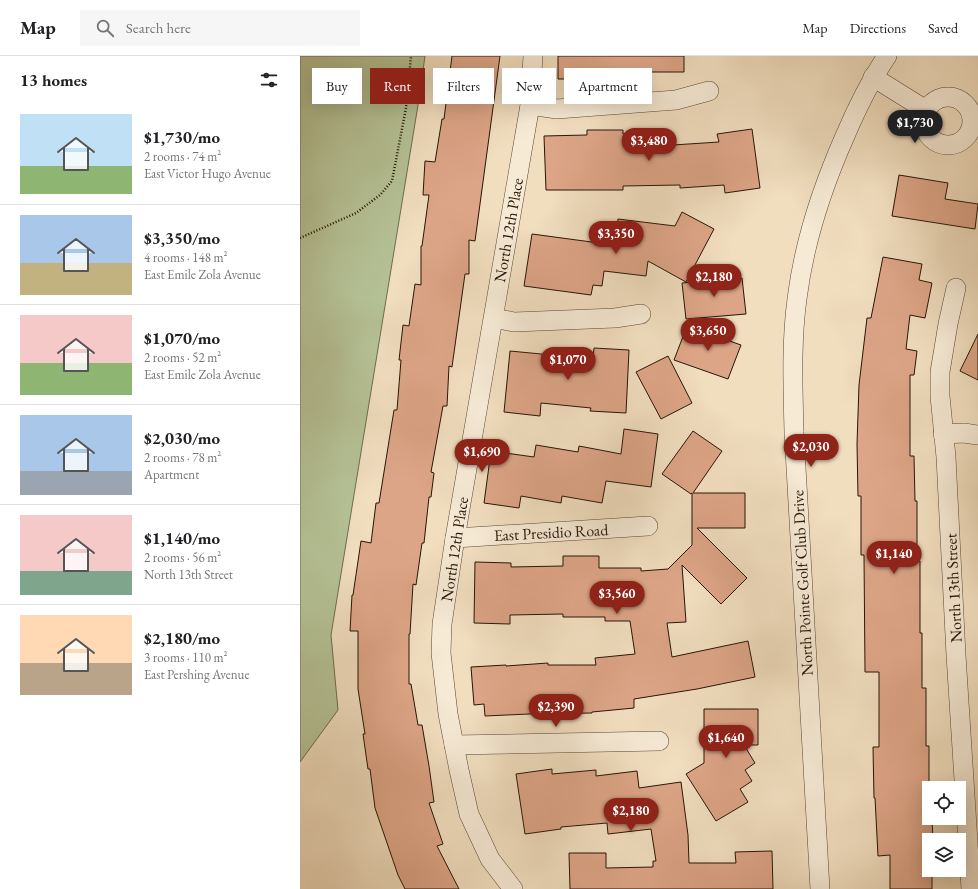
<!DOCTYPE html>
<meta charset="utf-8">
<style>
:root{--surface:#fff;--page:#f6f6f6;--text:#202124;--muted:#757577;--line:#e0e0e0;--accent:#8f2418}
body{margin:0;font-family:"EB Garamond",serif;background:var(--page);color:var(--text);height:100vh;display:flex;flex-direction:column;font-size:15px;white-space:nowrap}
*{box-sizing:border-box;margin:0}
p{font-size:13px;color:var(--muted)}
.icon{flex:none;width:22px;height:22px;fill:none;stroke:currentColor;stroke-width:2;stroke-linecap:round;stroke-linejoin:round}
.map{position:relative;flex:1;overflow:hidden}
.panel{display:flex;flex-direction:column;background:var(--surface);width:300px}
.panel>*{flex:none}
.banner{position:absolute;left:12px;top:12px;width:380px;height:36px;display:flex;gap:8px}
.tools{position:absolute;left:622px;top:725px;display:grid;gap:8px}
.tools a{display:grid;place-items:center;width:44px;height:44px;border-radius:0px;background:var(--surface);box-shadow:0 4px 16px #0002;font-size:20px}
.price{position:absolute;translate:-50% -34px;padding:0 9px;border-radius:14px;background:var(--accent);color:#fff;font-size:13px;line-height:26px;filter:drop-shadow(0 1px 2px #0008)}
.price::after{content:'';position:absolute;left:50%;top:24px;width:12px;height:9px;margin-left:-6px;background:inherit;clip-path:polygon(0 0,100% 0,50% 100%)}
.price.selected{background:#222;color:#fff}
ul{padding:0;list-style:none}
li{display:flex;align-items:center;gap:12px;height:100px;padding:0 20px}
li+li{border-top:1px solid var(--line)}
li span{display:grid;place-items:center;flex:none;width:112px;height:80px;border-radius:0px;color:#555}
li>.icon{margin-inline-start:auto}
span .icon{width:48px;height:48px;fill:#fffc;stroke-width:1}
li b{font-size:17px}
h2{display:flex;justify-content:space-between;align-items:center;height:48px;padding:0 20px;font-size:17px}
.pill{padding:0 14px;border-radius:0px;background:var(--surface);box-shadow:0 4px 16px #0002;font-size:14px;line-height:36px}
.pill.selected{background:var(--accent);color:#fff}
header{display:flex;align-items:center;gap:24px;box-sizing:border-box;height:56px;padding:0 20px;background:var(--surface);border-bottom:1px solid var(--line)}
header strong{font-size:19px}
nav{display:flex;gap:22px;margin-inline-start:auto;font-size:14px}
.search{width:280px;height:36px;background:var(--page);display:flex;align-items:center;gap:10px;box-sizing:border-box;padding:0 14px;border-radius:0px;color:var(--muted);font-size:15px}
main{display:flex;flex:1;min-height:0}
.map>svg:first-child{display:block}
</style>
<header>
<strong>Map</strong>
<div class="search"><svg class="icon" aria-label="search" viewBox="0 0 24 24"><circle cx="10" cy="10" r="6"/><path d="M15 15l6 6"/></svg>Search here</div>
<nav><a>Map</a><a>Directions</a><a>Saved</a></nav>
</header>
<main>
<section class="panel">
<h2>13 homes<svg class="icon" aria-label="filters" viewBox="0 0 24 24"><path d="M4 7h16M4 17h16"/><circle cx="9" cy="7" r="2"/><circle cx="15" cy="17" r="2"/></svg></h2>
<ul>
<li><span style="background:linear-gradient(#bfe0f5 65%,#8fb573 0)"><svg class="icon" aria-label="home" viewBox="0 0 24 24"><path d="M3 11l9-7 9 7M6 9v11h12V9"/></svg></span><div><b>$1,730/mo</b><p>2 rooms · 74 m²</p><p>East Victor Hugo Avenue</p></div></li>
<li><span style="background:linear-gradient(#a9c7e8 60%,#c2b280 0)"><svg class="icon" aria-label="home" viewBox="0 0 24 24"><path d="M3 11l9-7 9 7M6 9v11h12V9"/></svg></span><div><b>$3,350/mo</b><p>4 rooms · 148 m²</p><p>East Emile Zola Avenue</p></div></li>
<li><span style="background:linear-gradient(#f6c9c9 60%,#8fb573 0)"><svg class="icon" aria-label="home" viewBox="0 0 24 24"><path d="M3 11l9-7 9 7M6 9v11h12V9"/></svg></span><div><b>$1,070/mo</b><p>2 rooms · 52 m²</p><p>East Emile Zola Avenue</p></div></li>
<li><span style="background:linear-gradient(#a9c7e8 70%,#9aa5b1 0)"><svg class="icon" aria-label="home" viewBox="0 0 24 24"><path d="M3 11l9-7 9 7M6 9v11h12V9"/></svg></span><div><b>$2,030/mo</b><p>2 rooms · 78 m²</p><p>Apartment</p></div></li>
<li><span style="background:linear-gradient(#f6c9c9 70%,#7fa58c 0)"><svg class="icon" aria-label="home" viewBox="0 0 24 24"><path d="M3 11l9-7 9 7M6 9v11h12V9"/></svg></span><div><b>$1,140/mo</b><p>2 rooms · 56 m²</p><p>North 13th Street</p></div></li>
<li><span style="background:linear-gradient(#ffd9b3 60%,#b9a48a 0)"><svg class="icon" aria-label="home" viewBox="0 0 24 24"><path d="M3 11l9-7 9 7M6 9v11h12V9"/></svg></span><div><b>$2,180/mo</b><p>3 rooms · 110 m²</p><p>East Pershing Avenue</p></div></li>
</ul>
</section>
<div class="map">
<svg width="678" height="833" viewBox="0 0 678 833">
<rect width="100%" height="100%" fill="#f1debf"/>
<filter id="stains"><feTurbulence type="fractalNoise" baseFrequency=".005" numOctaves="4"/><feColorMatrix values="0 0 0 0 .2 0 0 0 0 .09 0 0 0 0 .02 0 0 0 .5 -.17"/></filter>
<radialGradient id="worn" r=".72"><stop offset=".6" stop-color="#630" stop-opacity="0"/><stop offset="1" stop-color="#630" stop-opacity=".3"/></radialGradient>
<polygon fill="#b5c296" stroke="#6e6c4e" points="0,0 125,0 119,43 31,579 38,654 0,706"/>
<g fill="#dda587" stroke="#271506">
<polygon points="152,0 200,0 175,185 169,184 169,218 165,218 152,311 149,310 147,350 143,350 131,416 134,417 131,441 129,441 124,487 122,487 116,529 113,528 110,578 109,578 109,628 111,628 118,669 122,669 129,710 134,746 129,747 143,788 137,790 159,833 105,833 98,819 75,752 70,713 68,713 63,678 65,678 58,633 58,575 50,575 52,539 53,539 61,485 71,487 76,447 79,447 94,354 97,354 101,304 99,304 103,269 109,270 115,228 121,229 121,190 122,190 129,139 123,139 125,105 135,106 142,63 144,63"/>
<polygon points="258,0 384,0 384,16 339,16 339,21 295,21 295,23 258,23"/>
<polygon points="452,73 460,132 425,137 424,129 380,132 380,129 323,130 323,134 246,134 244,80 287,79 287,74 323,74 323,78 372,77 373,89 419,86 417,78"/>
<polygon points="599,119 648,127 645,143 678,148 675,173 592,160"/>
<polygon points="382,156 414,173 386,226 348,205 346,220 304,215 302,230 293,229 291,239 224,230 232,178 314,189 318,163 375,170"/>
<polygon points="583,201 622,208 619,224 632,227 625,262 610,259 606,293 617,295 614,319 610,319 610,400 614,400 615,445 617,445 617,505 620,505 620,577 622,577 622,632 626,632 626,690 629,690 629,762 632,762 633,784 629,784 629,814 632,814 632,833 590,833 590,799 578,800 575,742 574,742 573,691 579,691 579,616 565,616 564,499 561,499 561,440 558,440 557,388 559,329 567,262 571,262"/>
<polygon points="442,222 446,258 386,263 382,227"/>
<polygon points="387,270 441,289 428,323 374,304"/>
<polygon points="678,278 678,324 660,315"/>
<polygon points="294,292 329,294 326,357 290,355 291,352 241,347 240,360 204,356 210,295 262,300 263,298 293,301"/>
<polygon points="368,300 392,347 361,363 336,316"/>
<polygon points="324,373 358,378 351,431 306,425 302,447 262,440 261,447 221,440 219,452 184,447 191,395 234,401 236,389 278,396 279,390 321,398"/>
<polygon points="393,375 422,395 393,437 445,437 445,472 397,472 447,522 421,548 382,509 386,566 367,567 372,601 448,585 455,621 397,633 334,643 334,652 292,656 292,657 229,658 185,660 184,648 174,649 171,611 206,609 206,610 248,607 248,609 296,609 295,602 335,598 330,565 305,565 305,561 263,561 263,558 210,559 210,568 174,567 175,506 211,507 211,511 263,510 263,500 299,500 299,512 341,512 341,515 368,513 392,489 392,437 391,438 362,418"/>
<polygon points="404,653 458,653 458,689 444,689 455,707 445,714 452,725 440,733 448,746 416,765 386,718 404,707"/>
<polygon points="252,713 252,718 296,714 296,720 337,715 339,732 381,726 388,779 389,807 436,807 435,796 472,795 473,833 270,833 269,797 306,797 306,812 353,811 353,805 356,805 351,773 308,778 307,767 261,771 261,773 225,778 216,718"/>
</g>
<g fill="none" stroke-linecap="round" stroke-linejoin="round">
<defs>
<g id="minor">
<polyline points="573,21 626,54"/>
<circle cx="648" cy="65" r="24"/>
<polyline points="230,49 257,53 376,44 409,35"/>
<polyline points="656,232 648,268 640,316 640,340 646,401 656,599 671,833"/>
<polyline points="194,262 214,266 315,262 341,258"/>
<polyline points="643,378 664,377 678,379"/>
<polyline points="155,482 348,470"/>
<polyline points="154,689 359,685"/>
<polyline points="213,833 190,803 169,758 159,714 148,658 141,597 142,568 155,482 230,49 233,0"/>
<path d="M520 833 494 376C493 332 491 287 497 243 504 186 522 132 545 80 557 52 570 25 587 0"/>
</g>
</defs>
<use href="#minor" stroke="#5a4734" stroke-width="20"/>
<polyline stroke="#271506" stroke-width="2.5" stroke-dasharray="1 2" stroke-linecap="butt" points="0,182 56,157 80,139 92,125 106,52 111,0"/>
<use href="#minor" stroke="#f6ead5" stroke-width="19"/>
</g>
<g text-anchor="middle" stroke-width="3" stroke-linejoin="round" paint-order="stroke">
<g font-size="16" fill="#271506" stroke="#f6ead5">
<text transform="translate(208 174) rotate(-80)" y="6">North 12th Place</text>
<text transform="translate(251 476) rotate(-3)" y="6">East Presidio Road</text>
<text transform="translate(154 493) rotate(-81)" y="6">North 12th Place</text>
<text transform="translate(502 527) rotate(-93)" y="6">North Pointe Golf Club Drive</text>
<text transform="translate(653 532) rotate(-93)" y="6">North 13th Street</text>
</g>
</g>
<rect width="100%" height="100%" filter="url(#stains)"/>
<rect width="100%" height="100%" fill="url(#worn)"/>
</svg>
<div class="tools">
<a><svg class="icon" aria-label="locate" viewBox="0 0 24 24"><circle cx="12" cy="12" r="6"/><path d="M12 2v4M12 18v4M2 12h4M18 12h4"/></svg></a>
<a><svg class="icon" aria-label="layers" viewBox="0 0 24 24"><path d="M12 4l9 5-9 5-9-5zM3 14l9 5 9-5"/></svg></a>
</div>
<b class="price selected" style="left:615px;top:88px">$1,730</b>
<b class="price" style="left:349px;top:106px">$3,480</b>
<b class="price" style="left:316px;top:199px">$3,350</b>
<b class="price" style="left:414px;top:242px">$2,180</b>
<b class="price" style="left:408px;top:296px">$3,650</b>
<b class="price" style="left:268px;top:325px">$1,070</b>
<b class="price" style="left:511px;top:412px">$2,030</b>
<b class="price" style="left:182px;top:417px">$1,690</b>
<b class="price" style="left:594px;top:519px">$1,140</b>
<b class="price" style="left:317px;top:559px">$3,560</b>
<b class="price" style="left:256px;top:672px">$2,390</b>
<b class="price" style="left:426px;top:703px">$1,640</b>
<b class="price" style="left:331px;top:776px">$2,180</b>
<div class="banner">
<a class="pill">Buy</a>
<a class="pill selected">Rent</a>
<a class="pill">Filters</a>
<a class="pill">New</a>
<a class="pill">Apartment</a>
</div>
</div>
</main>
